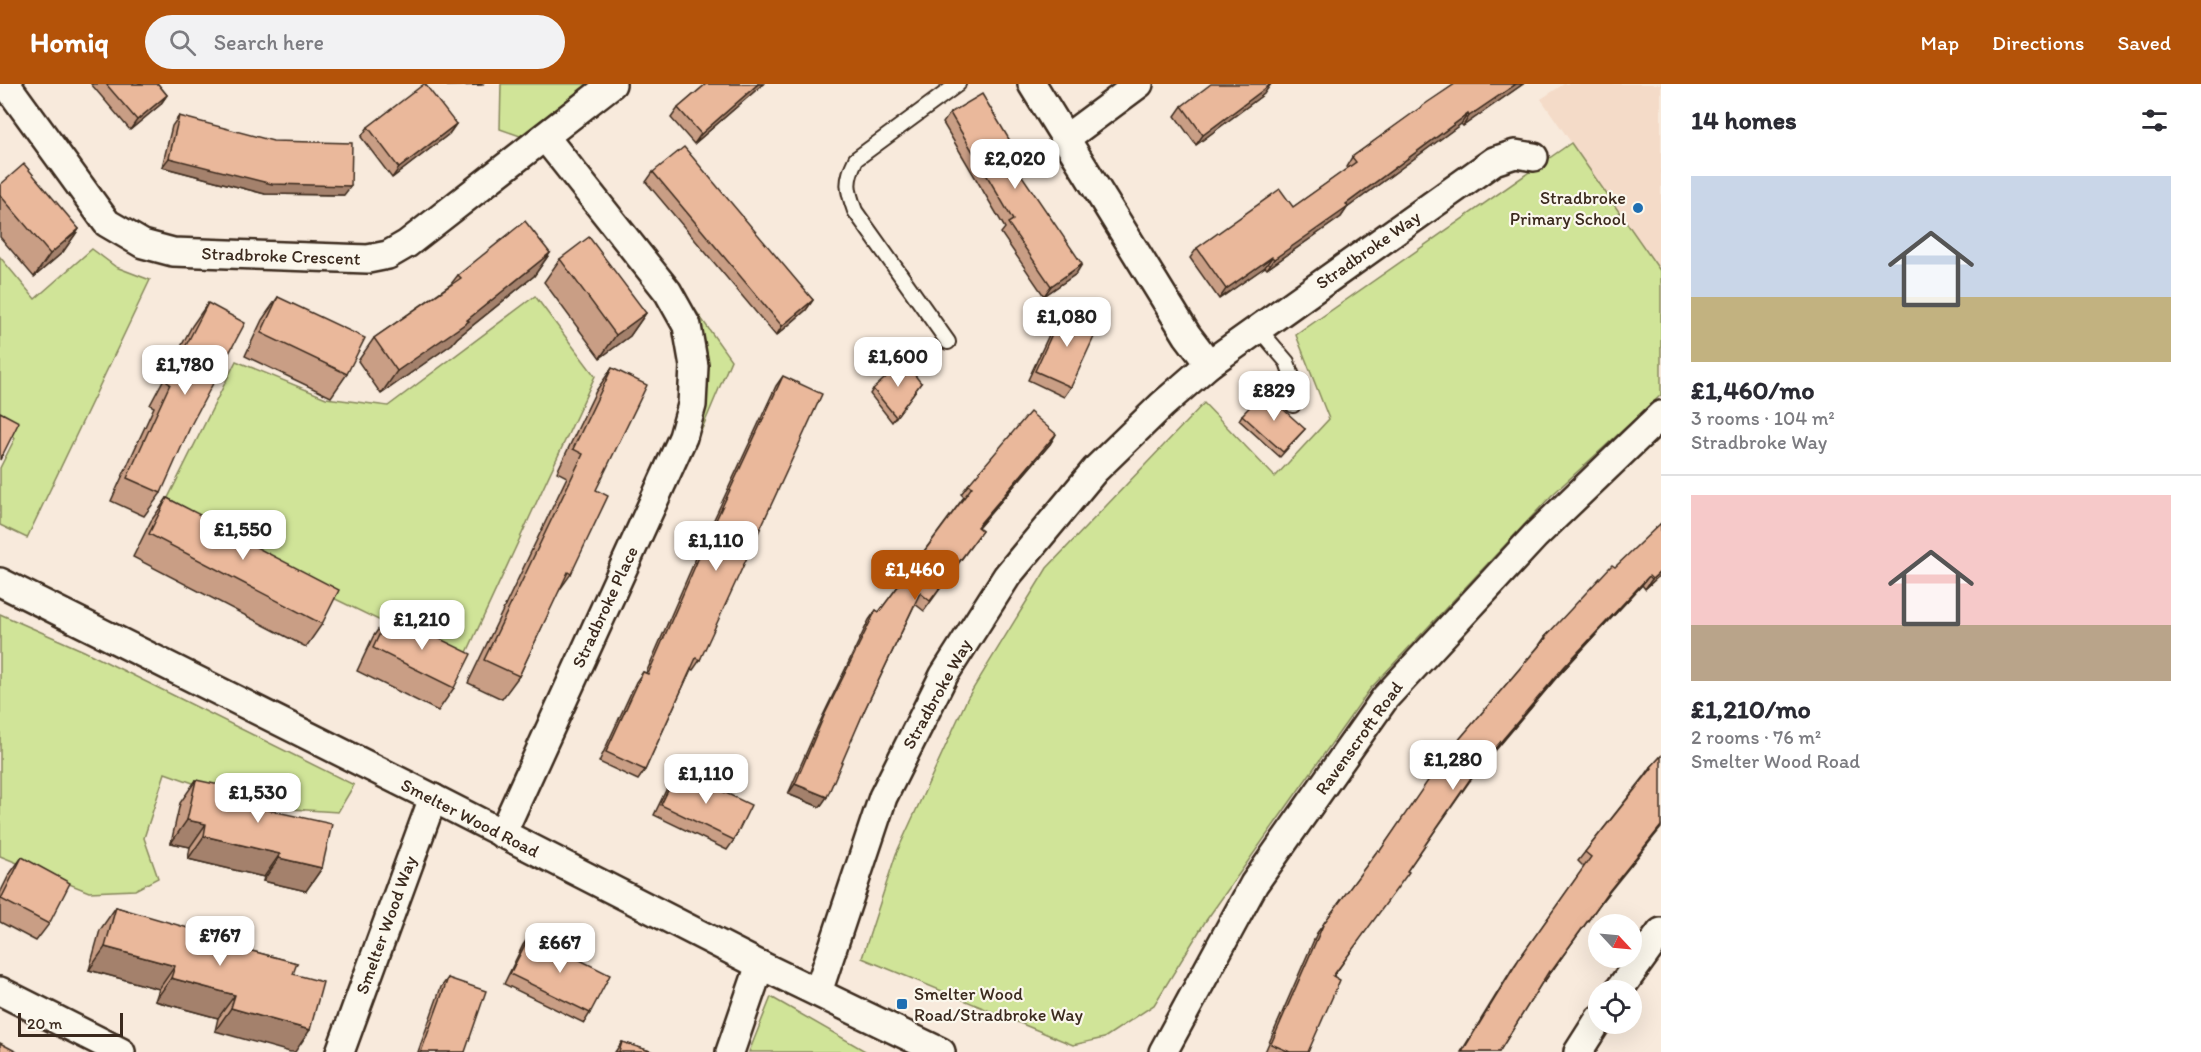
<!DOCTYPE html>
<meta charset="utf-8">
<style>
:root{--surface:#fff;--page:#f2f2f3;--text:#2b2b33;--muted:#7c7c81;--line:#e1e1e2;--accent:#b45309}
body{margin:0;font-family:Itim,sans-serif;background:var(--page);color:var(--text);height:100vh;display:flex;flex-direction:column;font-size:22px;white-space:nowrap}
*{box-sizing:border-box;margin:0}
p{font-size:20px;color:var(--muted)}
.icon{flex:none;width:33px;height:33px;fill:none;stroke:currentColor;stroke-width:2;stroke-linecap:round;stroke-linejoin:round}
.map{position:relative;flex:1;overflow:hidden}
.side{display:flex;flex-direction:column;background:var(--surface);width:540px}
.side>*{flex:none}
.needle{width:39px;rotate:116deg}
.fabs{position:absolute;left:1588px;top:830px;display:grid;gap:12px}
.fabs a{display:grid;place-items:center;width:54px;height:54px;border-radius:50%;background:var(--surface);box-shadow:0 6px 24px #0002;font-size:30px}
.scale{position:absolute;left:18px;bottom:15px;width:105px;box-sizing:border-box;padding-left:6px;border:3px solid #3b2a1e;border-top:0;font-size:16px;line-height:21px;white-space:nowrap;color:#3b2a1e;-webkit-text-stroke:4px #fbf7ec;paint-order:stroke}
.price{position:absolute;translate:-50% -51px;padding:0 14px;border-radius:12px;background:#fff;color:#222;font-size:20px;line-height:39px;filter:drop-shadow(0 2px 3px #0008)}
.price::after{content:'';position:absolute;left:50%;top:36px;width:18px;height:14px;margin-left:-9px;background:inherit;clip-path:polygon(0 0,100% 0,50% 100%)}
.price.selected{background:var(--accent);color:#fff}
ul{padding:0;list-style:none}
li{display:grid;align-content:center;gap:12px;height:318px;padding:0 30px}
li+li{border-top:2px solid var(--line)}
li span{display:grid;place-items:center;height:186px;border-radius:0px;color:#555}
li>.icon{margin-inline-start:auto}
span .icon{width:108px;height:108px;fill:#fffc;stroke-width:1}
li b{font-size:26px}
h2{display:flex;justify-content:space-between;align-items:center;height:72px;padding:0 30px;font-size:26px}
header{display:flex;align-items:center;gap:36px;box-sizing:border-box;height:84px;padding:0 30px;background:var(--accent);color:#fff}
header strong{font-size:28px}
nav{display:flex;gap:33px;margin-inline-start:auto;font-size:21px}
.search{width:420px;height:54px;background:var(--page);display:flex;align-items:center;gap:15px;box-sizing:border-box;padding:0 21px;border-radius:33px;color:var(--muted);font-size:22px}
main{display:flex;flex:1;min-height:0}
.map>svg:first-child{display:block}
</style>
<header>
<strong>Homiq</strong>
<div class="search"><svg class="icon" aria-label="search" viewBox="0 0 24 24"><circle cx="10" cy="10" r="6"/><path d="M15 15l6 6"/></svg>Search here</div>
<nav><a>Map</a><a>Directions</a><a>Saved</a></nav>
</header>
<main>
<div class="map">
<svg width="1661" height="968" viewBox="0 0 1661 968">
<rect width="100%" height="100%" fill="#f8eadc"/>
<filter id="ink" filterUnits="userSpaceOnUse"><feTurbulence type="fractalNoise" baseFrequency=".0167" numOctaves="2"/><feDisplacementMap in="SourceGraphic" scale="12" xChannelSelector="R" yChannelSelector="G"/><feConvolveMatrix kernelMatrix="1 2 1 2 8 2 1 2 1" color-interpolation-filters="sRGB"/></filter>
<g filter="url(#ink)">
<polygon fill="#f4dbc8" points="1564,0 1661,0 1661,188 1541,15"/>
<g fill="#d0e498" stroke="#86875b" stroke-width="1.5">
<polygon points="501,0 588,0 520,52 500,45"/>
<polygon points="1571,59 1661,188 1661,311 1552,411 1370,605 1205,838 1154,921 1104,954 1073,961 862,874 896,770 968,613 1047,484 1204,319 1275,393 1329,335 1296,251"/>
<polygon points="92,165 116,183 150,196 27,454 0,441 0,384 15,354 0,346 0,173 35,215"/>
<polygon points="535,212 595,292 463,577 160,430 236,277 326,314 388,322"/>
<polygon points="691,220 731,276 702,345 696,344 684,224"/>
<polygon points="0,530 84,567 354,701 338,728 260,723 165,689 144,754 158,794 135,806 89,808 0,772"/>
<polygon points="771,913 867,968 749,968"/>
</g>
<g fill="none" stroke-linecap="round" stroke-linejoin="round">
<defs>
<g id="lane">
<polyline points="1258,244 1287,278 1295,301 1293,321"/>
<path d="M948 258 855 127C847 105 845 97 856 75L958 0"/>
</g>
<g id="street">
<polyline points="6,0 107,139 143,160 173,168 368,175 388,171 407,160 612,0"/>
<polyline points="1032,0 1187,251 1209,280"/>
<polyline points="1065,55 1139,0"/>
<polyline points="0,498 433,714 760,881 941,968"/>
<polyline points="502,750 683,353 692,321 694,282 687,242 668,208 545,53"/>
<polyline points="1619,906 1661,848"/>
<polyline points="0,907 121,968"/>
<polyline points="818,908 883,713 944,591 1007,492 1095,386 1162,321 1209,280 1494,77 1515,70 1534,73"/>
<polyline points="340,968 433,714"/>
<polyline points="730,968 760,881"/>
<polyline points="1163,968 1254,800 1385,614 1535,452 1661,331"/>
<polyline points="1578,968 1599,935"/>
</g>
</defs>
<use href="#lane" stroke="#3b2a1e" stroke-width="18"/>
<use href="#street" stroke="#3b2a1e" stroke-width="32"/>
<use href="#lane" stroke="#fbf7ec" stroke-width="14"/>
<use href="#street" stroke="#fbf7ec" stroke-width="27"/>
</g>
<g fill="#c99e85" stroke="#3b2a1e" stroke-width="1.5">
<polygon points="91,0 158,0 167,11 160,21 130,46"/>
<polygon points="706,0 763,0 694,60 671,34 678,24"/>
<polygon points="1455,0 1523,0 1463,42 1461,40 1347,124 1341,133 1267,185 1265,183 1219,215 1190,174 1197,164 1293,123 1347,85 1346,83 1352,73"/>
<polygon points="1264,10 1196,61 1175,32 1182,22"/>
<polygon points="950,29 1020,89 1076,190 1044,212 1001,149 1005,144 943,39"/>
<polygon points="179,32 344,111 265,110 162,83 172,42"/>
<polygon points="456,40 449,50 392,94 361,53 368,43"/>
<polygon points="653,88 813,216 806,226 776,252 646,98"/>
<polygon points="0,101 79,145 63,168 34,193 0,153"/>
<polygon points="550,169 534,192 457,254 452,260 381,310 358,277 374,254 451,200 458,191"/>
<polygon points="560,175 646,229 630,252 600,274 544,198"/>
<polygon points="278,213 347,290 331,313 245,272 262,236"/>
<polygon points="208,219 161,409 144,432 111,417 154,323 150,321 192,242"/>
<polygon points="1063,226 1071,303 1064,313 1028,296 1056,236"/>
<polygon points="612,284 596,406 571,490 558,508 519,592 502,615 468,599 567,393 557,388 596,307"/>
<polygon points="783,292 700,576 693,586 691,585 645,686 638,696 599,678 636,598 643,588 646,589 696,474 776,302"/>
<polygon points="921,299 892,338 870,310 873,305"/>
<polygon points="1242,331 1305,345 1280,373 1239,336"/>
<polygon points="1056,350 1050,360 978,444 982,447 924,527 915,520 865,625 820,723 788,710 818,642 869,536 876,526 879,528 964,413 961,410 968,401"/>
<polygon points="167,414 248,459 322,540 306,563 133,473 151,437"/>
<polygon points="1615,483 1661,490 1645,505 1642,501 1557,593 1469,698 1333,893 1308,968 1265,968 1317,849 1378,766 1380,767 1452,664 1538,563 1545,553"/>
<polygon points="389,530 454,604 438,627 357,587 373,553"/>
<polygon points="1661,672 1602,817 1544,898 1543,897 1499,968 1461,968 1512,885 1584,783 1578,777 1644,693 1651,683"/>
<polygon points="678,686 734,756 727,766 654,731 671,696"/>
<polygon points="196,696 263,725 322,784 306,807 263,797 264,793 188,775 190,763 171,759 180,719"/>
<polygon points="22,773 49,840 36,857 0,838 0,809 9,791"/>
<polygon points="116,823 225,860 297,879 215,947 218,934 155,917 159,905 89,886 100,846"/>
<polygon points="530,851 590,929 584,939 504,900 523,861"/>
<polygon points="448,894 465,968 418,968 441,903"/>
<polygon points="622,958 653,968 615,968"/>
</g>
<g fill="#a4816c" stroke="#3b2a1e" stroke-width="1.5">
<polygon points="449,0 483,0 482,1 448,2"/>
<polygon points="758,0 763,0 694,60 701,50"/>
<polygon points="1271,0 1264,10 1196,61 1203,51"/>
<polygon points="1516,0 1523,0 1463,42 1469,32"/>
<polygon points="167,11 160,21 130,46 137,36"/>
<polygon points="1468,30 1461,40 1347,124 1341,133 1267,185 1274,175 1346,120"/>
<polygon points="456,40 449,50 392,94 399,84"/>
<polygon points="169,74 351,102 344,111 265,110 162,83"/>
<polygon points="79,145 63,168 34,193 50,170"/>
<polygon points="550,169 534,192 457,254 452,260 381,310 397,287 467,236"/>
<polygon points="1272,173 1265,183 1219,215 1226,205"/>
<polygon points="1082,180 1076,190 1044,212 1051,202"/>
<polygon points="813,216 806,226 776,252 782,242"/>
<polygon points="646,229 630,252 600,274 616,251"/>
<polygon points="1056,350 1050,360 970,453 977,443"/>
<polygon points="1661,487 1661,490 1645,505 1652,495"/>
<polygon points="1649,492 1642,501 1557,593 1468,698 1475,688 1564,583"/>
<polygon points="795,700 827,713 820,723 788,710"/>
<polygon points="187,736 206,740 190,763 171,759"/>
<polygon points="1661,742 1661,744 1602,817 1544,898 1609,807"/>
<polygon points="204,752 280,770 264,793 188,775"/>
<polygon points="279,774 322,784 306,807 263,797"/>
<polygon points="105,863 175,882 159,905 89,886"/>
<polygon points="171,894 235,911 218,934 155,917"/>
<polygon points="231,924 310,946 295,968 290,968 215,947"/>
</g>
<g fill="#eab89b" stroke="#3b2a1e" stroke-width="1.5">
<polygon points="106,0 158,0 167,11 137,36"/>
<polygon points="424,0 425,0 456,40 399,84 368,43"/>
<polygon points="706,0 758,0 701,50 678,24"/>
<polygon points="1211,0 1271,0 1203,51 1182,22"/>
<polygon points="1455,0 1516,0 1469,32 1468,30 1346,120 1348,123 1274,175 1272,173 1226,205 1197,164 1280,105 1293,123 1356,78 1352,73 1428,18"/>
<polygon points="982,10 1025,82 1018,86 1082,180 1051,202 1008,139 1013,136 950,29"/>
<polygon points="179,32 273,57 352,59 351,102 272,100 169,74"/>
<polygon points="684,63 813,216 782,242 653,88"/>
<polygon points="24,80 79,145 50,170 0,111 0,101"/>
<polygon points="525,137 550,169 467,236 469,237 397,287 374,254 461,194 458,191"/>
<polygon points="589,153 646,229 616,251 560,175"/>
<polygon points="278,213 365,254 347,290 261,249"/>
<polygon points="208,219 245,239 192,339 161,409 127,394 170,300 167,298"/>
<polygon points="1063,226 1099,242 1071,303 1035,287"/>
<polygon points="904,277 921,299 896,333 873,305"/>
<polygon points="612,284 647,301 596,406 608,412 571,490 568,488 519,592 484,576 583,370 573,365"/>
<polygon points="783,292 822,310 700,576 696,574 645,686 606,668 643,588 648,590 703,464"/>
<polygon points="1264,308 1305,345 1283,368 1242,331"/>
<polygon points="0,328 19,338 0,376"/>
<polygon points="1030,328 1056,350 977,443 982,447 930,517 920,509 865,625 827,713 795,700 824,632 876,526 879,528 972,403 968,401"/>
<polygon points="167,414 249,456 248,459 339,506 322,540 149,450"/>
<polygon points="1661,439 1661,487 1652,495 1649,492 1564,583 1475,688 1407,787 1409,788 1333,892 1340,896 1308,968 1290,968 1271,960 1324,839 1378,766 1380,767 1451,663 1452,664 1546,554 1545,553 1612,481 1615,483"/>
<polygon points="389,530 471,570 454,604 373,564"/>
<polygon points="1661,672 1661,742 1609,807 1551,888 1549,887 1499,968 1462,968 1519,875 1591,773 1585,768 1652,684 1651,683"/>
<polygon points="678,686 751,721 734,756 661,721"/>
<polygon points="196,696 266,711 263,725 332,740 322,784 279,774 280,770 204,752 206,740 187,736"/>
<polygon points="22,773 70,799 49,840 1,815"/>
<polygon points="116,823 226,855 225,860 297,879 293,890 323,898 310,946 231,924 235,911 171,894 175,882 105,863"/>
<polygon points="530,851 610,891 590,929 510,890"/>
<polygon points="448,894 486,907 465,968 421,968"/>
<polygon points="622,958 653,968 619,968"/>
<polygon points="0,959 17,968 0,968"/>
</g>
</g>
<g fill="#1f6fb2" stroke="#fbf7ec" stroke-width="2">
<circle cx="1638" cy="124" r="6"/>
<rect x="896" y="914" width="12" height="12" rx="3"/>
</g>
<g text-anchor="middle" stroke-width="4.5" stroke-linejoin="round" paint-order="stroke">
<g font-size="18" fill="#3b2a1e" stroke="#fbf7ec" text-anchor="end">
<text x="1626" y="120">Stradbroke<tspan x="1626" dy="21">Primary School</tspan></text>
<text x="914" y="916" text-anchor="start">Smelter Wood<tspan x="914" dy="21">Road/Stradbroke Way</tspan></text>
</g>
<g font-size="18" fill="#3b2a1e" stroke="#fbf7ec">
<text transform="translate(1368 166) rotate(-35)" y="6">Stradbroke Way</text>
<text transform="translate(281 172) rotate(2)" y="6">Stradbroke Crescent</text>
<text transform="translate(605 523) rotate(-65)" y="6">Stradbroke Place</text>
<text transform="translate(937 610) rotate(-61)" y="6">Stradbroke Way</text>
<text transform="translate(1359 654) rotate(-54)" y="6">Ravenscroft Road</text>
<text transform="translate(470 734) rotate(27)" y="6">Smelter Wood Road</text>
<text transform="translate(386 841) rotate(-70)" y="6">Smelter Wood Way</text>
</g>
</g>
</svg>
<div class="fabs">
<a><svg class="needle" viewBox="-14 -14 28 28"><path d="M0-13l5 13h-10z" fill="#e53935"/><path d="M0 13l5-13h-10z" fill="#7c7c81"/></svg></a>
<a><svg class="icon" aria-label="locate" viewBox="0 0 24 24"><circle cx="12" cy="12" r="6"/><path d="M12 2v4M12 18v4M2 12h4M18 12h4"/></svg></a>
</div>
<div class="scale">20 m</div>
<b class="price" style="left:1015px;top:106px">£2,020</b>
<b class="price" style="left:1067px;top:264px">£1,080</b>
<b class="price" style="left:898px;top:304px">£1,600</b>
<b class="price" style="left:185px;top:312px">£1,780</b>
<b class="price" style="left:1274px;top:338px">£829</b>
<b class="price" style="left:243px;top:477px">£1,550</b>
<b class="price" style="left:716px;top:488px">£1,110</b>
<b class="price selected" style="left:915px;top:517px">£1,460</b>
<b class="price" style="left:422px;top:567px">£1,210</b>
<b class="price" style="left:1453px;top:707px">£1,280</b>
<b class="price" style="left:706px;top:721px">£1,110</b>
<b class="price" style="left:258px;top:740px">£1,530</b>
<b class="price" style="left:220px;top:883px">£767</b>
<b class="price" style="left:560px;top:890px">£667</b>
</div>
<section class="side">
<h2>14 homes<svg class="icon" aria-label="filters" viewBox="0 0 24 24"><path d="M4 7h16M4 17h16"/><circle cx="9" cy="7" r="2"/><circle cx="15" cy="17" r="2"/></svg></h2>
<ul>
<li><span style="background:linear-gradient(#c9d6e8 65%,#c2b280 0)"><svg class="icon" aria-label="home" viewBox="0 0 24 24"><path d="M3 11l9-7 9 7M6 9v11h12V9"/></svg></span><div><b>£1,460/mo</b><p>3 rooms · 104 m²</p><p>Stradbroke Way</p></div></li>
<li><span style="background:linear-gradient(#f6c9c9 70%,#b9a48a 0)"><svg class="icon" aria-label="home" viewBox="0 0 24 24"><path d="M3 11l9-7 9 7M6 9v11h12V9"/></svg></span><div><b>£1,210/mo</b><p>2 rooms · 76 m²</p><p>Smelter Wood Road</p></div></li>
</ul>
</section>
</main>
